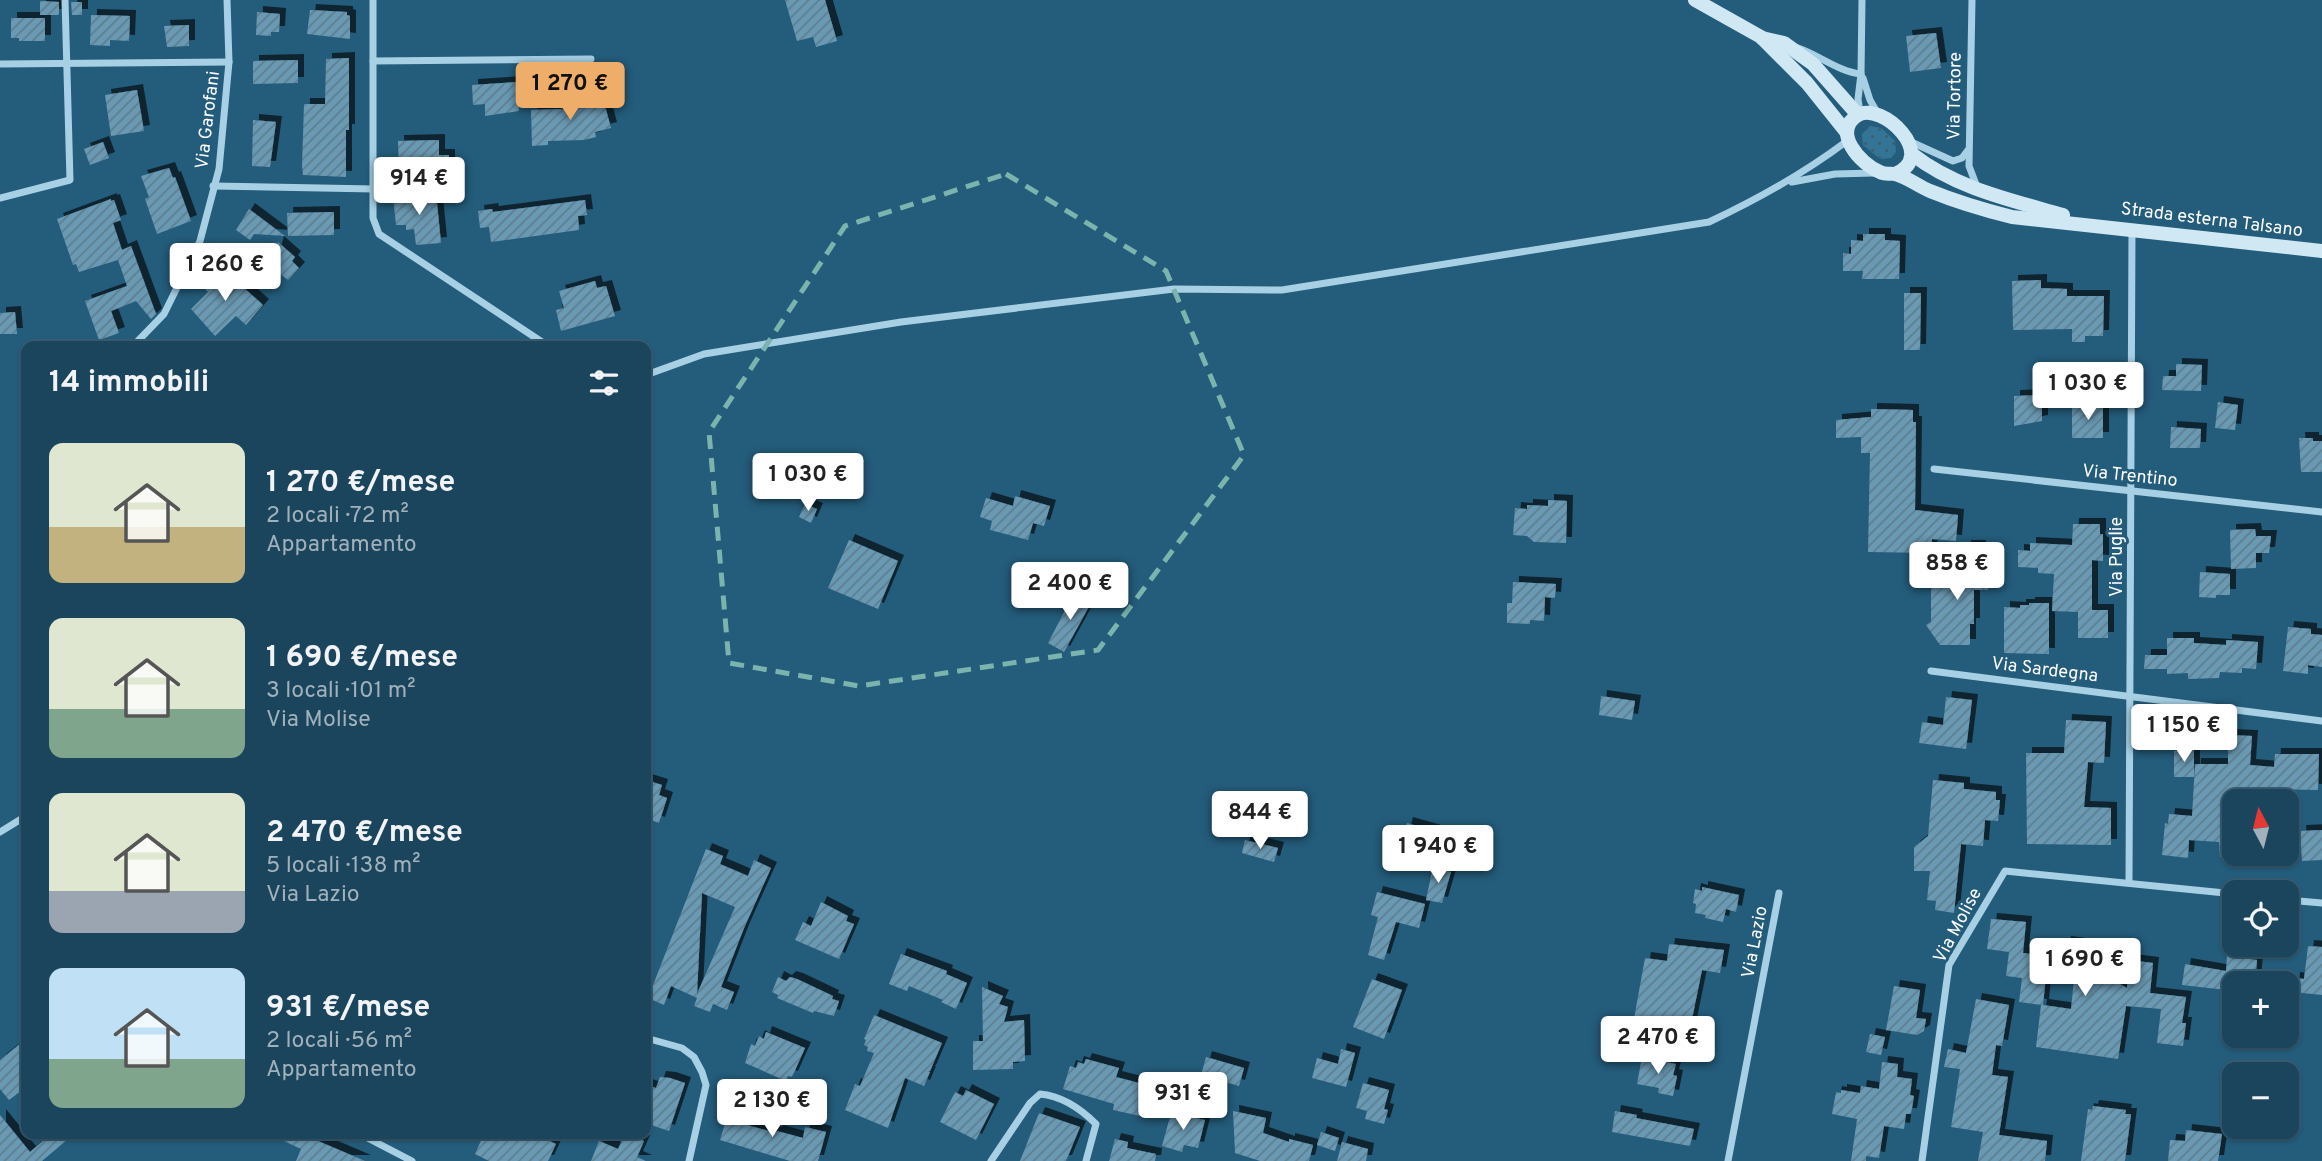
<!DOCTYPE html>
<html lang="it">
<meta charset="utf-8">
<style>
:root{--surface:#1b455c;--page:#284f65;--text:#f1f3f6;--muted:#a0b1bb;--line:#395d72;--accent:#efad6a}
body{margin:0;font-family:Overpass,sans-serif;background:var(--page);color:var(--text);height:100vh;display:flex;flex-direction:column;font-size:26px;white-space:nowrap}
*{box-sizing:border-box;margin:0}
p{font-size:23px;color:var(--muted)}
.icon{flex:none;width:38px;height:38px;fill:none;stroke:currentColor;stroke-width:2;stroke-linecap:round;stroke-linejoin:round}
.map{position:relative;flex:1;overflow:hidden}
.side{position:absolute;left:21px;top:341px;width:630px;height:798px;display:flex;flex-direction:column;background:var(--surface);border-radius:14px;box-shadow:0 2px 5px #0004,0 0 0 2px var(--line)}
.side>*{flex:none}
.needle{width:46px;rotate:353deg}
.controls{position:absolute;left:2222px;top:789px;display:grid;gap:14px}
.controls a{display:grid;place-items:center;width:77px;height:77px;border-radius:14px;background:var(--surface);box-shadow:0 2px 5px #0004,0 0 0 2px var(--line);font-size:35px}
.price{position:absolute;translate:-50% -60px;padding:0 16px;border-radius:7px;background:#fff;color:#222;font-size:23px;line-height:46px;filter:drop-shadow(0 2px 4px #0008)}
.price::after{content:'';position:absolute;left:50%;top:42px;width:21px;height:16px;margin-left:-10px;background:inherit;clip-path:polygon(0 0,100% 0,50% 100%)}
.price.on{background:var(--accent);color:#111}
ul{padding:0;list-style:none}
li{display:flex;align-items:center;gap:21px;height:175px;padding:0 28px}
li span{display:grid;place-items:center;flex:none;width:196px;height:140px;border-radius:14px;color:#555}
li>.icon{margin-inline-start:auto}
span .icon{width:84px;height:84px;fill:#fffc;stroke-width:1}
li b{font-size:30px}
h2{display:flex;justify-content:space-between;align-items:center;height:84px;padding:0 28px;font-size:30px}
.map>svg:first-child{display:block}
</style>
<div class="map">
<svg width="2322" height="1161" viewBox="0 0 2322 1161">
<defs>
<pattern id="grass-dots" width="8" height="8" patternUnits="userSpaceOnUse" patternTransform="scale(1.75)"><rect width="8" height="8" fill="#347597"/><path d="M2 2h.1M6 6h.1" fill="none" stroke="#415e6e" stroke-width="1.8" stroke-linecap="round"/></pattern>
<pattern id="building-hatch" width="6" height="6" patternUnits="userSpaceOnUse" patternTransform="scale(1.75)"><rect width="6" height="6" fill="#6999b3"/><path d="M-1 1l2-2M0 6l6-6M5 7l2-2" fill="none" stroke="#5f7e8f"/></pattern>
<filter id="shadow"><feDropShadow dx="6" dy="-6" stdDeviation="0" flood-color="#0009"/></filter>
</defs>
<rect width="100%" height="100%" fill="#245c7b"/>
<polygon fill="url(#grass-dots)" points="1870,126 1881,128 1895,141 1896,152 1891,158 1880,159 1863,145 1862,134"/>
<g fill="url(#building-hatch)" fill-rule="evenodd" filter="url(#shadow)">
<polygon points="785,0 825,0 837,41 816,47 813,37 797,41"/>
<polygon points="40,1 59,2 59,15 40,15"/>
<polygon points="71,2 82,2 82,15 72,15"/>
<polygon points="310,10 347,12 347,15 350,16 350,39 307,34"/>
<polygon points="257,12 280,14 279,32 271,32 271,36 256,35"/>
<polygon points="91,15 130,16 129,41 110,40 110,46 90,45"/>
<polygon points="11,18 45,18 45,41 19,41 19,38 11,38"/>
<polygon points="189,25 189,46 167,47 164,26"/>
<polygon points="1936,33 1941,68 1910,72 1906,36"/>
<polygon points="349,58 349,130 346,130 346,177 303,175 302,166 304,104 325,104 326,59"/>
<polygon points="298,60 298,83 253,84 253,61"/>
<polygon points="517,82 519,111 485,116 485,104 473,105 472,85"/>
<polygon points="137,90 144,131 111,136 105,95"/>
<polygon points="601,91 611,128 595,132 596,137 584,140 548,141 548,145 532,146 531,110 589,108 586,95"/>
<polygon points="253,120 276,122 270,167 252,166"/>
<polygon points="439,140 439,155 449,155 449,180 425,180 424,167 399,167 398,141"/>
<polygon points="103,142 109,158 90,165 84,149"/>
<polygon points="169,168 173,178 175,177 191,221 157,234 145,199 149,197 141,176"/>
<polygon points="436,193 441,243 416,245 414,229 406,230 406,225 396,225 393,196"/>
<polygon points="111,199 111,201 114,200 121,220 113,223 122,250 131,246 156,314 151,319 136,301 111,311 119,333 99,340 85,301 127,286 118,260 79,272 76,264 73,265 57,219"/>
<polygon points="585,200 587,215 578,216 579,230 491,242 489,227 480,228 478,211 492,209 493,212"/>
<polygon points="249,209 285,236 254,234 250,240 236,230"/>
<polygon points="334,212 334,235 288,236 287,213"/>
<polygon points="1863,234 1885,234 1885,240 1900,241 1899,279 1862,279 1863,271 1843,271 1843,253 1851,254 1851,240 1863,241"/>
<polygon points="278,242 295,257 292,261 299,268 288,280 271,267"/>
<polygon points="223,269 263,305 246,325 236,316 215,336 191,309 208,292 203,287"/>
<polygon points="2041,280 2041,288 2067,289 2067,296 2104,296 2103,336 2085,336 2085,342 2072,342 2072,329 2013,330 2012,281"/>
<polygon points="595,281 597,288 606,286 615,316 561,331 556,310 564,308 559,291"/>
<polygon points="1904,293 1921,293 1920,350 1904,350"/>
<polygon points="15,312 17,334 0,334 0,313"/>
<polygon points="2176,364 2202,365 2201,391 2162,390 2163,376 2176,376"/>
<polygon points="2035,379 2077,384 2075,400 2042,395 2042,421 2014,426 2014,396 2038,395 2033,394"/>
<polygon points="2218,402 2238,405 2235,430 2215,428"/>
<rect x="2072" y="407" width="31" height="31"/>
<polygon points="1871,409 1913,410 1913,422 1916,422 1915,510 1958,515 1956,541 1932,539 1931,553 1868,552 1870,453 1861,453 1861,437 1836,438 1836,420 1871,417"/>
<polygon points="2171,427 2201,429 2200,448 2170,448"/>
<polygon points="2299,438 2313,438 2313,441 2322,441 2322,472 2301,472"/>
<polygon points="1015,496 1050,506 1044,526 1033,523 1028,540 990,530 992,521 980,517 986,498 1013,506"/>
<polygon points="1548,500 1567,501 1566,543 1534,542 1527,536 1513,535 1515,508 1527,509 1527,505 1548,506"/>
<polygon points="805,504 817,509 811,523 799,517"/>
<polygon points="2073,524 2100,524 2100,534 2103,534 2103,561 2092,560 2092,610 2108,610 2108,638 2078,638 2078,612 2052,611 2054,574 2038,573 2038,568 2018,567 2018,550 2030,551 2030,543 2072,545"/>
<polygon points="2255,529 2256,536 2271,536 2269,553 2256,553 2256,568 2231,569 2230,530"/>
<polygon points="849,540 898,561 878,609 828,588"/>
<polygon points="1965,546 1980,546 1980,568 1987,569 1988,590 1974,590 1974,624 1970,624 1970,645 1940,645 1926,625 1931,622 1931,579 1960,579 1959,573 1965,573"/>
<polygon points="2200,572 2230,574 2230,595 2216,595 2216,598 2199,597"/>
<polygon points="1513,582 1556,584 1555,598 1545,597 1544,621 1530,620 1530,624 1507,623 1507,603 1512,603"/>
<polygon points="1074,593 1092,601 1064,652 1048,643"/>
<polygon points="2029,603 2049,603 2049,654 2004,653 2004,607 2020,608 2020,605 2029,605"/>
<polygon points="2288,627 2311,629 2311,634 2322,635 2322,667 2308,665 2308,674 2283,671"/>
<polygon points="2167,638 2194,638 2194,643 2226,645 2226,640 2258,642 2256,669 2242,668 2242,673 2220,672 2219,678 2188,679 2188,673 2167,674 2167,669 2144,669 2145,655 2167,655"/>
<polygon points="1601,696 1635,701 1632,720 1599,715"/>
<polygon points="1946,697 1972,700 1966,749 1919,743 1922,722 1943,725"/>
<polygon points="2066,720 2106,722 2104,763 2088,762 2084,807 2111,808 2111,845 2027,844 2026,753 2064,753"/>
<polygon points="2228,735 2252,736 2250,765 2274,767 2275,754 2319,754 2318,790 2270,789 2270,801 2235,800 2235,857 2220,857 2219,842 2189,840 2188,858 2162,855 2165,823 2168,824 2169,814 2192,816 2195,764 2228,764"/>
<polygon points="2194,750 2194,777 2174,777 2174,751"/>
<polygon points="646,780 662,785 659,795 667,798 659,823 651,820 648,827 646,826"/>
<polygon points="1933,780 1964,783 1964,789 1996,792 1996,800 2000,800 1998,821 1985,820 1983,846 1961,844 1954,913 1935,910 1936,901 1927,900 1930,871 1914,871 1914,847 1928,836"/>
<polygon points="1407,823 1439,832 1429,869 1398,861"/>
<polygon points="2322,830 2322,860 2302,861 2300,831"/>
<polygon points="1245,840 1278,848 1274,862 1242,853"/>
<path d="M706 849 723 856 720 864 748 876 754 860 771 868 744 928 721 987 734 992 727 1010 713 1004 710 1012 694 1006 697 998 671 986 664 1005 648 998ZM702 893 735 907 697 994Z"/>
<polygon points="1433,866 1451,872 1442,903 1426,900"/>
<polygon points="1702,887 1739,895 1736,912 1726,909 1723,922 1705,918 1706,915 1695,913 1696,904 1693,903 1695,889 1702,891"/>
<polygon points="1377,892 1425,904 1419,928 1396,922 1384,960 1368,955 1378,917 1371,915"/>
<polygon points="821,902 848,916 846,921 854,924 839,959 795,940 803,922 811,926"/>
<polygon points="1991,919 2026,922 2023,953 2048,956 2043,1005 2071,1009 2075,970 2060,967 2065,942 2089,945 2085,970 2101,973 2127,988 2129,960 2153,963 2150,993 2186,997 2182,1023 2186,1023 2183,1046 2157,1043 2161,1009 2126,1006 2118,1059 2036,1047 2041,1005 2019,1002 2022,978 2006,976 2009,952 1987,949"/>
<polygon points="1669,944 1724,950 1720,973 1702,970 1691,1024 1683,1023 1681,1033 1633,1024 1645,958 1667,961"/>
<polygon points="2308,946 2322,947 2322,995 2293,992 2294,978 2304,979"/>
<polygon points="901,954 947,971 946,974 967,983 956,1009 941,1002 943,1000 909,986 907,991 889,984"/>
<polygon points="2227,956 2257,960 2255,984 2235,984 2235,991 2182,985 2185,964 2226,971"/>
<polygon points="778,977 786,981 790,977 797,979 833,996 832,999 839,1001 834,1016 814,1011 813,1013 777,998 778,995 772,992"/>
<polygon points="1372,979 1402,990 1384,1039 1353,1027"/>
<polygon points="1894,986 1920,990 1916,1018 1926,1019 1924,1031 1917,1035 1886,1030"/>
<polygon points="982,987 1003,996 999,1004 1008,1007 1004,1022 1024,1020 1025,1061 1013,1062 1013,1069 973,1070 973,1041 983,1041"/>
<polygon points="1976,999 2009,1005 2002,1046 1996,1045 1992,1075 2008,1077 1999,1135 2047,1141 2045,1161 1978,1161 1983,1132 1951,1127 1960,1069 1944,1067 1948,1049 1966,1053"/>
<polygon points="874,1015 942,1043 930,1071 928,1071 930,1072 924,1086 905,1078 888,1128 845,1110 855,1084 860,1086 874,1053 867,1051 868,1047 864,1045 866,1040 864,1039"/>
<polygon points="766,1032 805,1048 792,1077 788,1076 786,1081 745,1063 751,1044 755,1046 759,1036 764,1039"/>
<polygon points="1870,1034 1885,1037 1881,1055 1866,1052"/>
<polygon points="26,1039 26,1087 9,1100 0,1089 0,1060"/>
<polygon points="1341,1049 1355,1053 1346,1087 1312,1078 1317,1058 1338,1064"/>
<polygon points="1206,1057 1244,1068 1239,1086 1201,1075"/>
<polygon points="1642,1057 1676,1064 1673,1075 1677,1076 1673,1096 1658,1093 1659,1088 1637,1084"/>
<polygon points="1086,1059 1119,1068 1116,1077 1143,1084 1142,1089 1148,1091 1147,1097 1150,1098 1145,1117 1113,1110 1114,1104 1063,1089 1070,1066 1076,1068 1078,1062 1084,1064"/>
<polygon points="1882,1062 1898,1064 1897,1077 1912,1079 1910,1095 1914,1096 1911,1114 1906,1114 1904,1129 1884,1126 1879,1158 1866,1156 1866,1161 1851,1161 1857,1119 1832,1114 1836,1092 1841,1093 1841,1090 1860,1093 1861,1086 1879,1089"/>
<polygon points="660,1077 670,1078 685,1083 669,1131 654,1126 646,1119 646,1085 656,1088"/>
<polygon points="1363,1083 1389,1090 1384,1109 1388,1110 1384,1124 1365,1119 1367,1111 1356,1108"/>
<polygon points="966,1090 994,1104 976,1140 940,1122 955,1092 963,1096"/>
<polygon points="2093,1106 2126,1110 2125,1114 2131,1114 2125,1161 2081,1161 2088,1109 2092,1110"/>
<polygon points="730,1107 747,1111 744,1124 776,1133 777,1131 803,1138 805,1127 826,1132 818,1161 790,1161 720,1140"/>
<polygon points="1233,1111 1266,1118 1263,1133 1289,1142 1289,1139 1313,1145 1309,1161 1260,1161 1235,1153"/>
<polygon points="1615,1111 1637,1115 1636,1118 1694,1129 1690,1146 1612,1132"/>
<polygon points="1039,1113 1080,1127 1066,1161 1020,1161"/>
<polygon points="1171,1113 1205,1120 1198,1148 1184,1145 1182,1152 1162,1146"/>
<polygon points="0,1115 30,1152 51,1134 74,1134 42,1161 0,1161"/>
<polygon points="2186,1130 2222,1134 2218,1161 2168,1161 2170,1140 2185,1141"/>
<polygon points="1321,1132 1339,1138 1335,1151 1317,1145"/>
<polygon points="269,1134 312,1134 311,1138 365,1161 296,1161 301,1149"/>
<polygon points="484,1134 534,1134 556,1144 548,1161 489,1161 475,1154"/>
<polygon points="625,1134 644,1141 637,1157 646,1161 591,1161 599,1141 618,1149"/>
<polygon points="1115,1139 1128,1142 1127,1148 1156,1154 1155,1161 1109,1161"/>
<polygon points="1342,1142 1368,1149 1366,1161 1337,1161"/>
</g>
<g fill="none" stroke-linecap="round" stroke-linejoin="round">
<g stroke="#a7d0e5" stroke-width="7">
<polyline points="373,0 373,218 379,234 548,346"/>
<polyline points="1972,0 1969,166 1977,187"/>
<path d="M1798 48C1819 55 1839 72 1861 74"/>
<polyline points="373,61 591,59"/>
<polyline points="0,64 229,62"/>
<polyline points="1863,78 1870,100 1878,114"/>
<polyline points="1860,113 1858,99 1861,74 1862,0"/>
<polyline points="1909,141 1953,161 1962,158 1968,150"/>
<polyline points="1792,182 1835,174 1874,173"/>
<polyline points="213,186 374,189"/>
<polyline points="0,198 70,180 65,0"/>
<polyline points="133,346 164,314 200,241 219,169 229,62 227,0"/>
<path d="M646 375 704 354 901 322 1174 289 1282 290 1709 222C1758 199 1803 174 1847 141"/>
<polyline points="1934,469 2322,512"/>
<polyline points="1931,671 2322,721"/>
<polyline points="0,832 26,816"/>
<polyline points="2129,883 2132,231"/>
<polyline points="2287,900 2322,903"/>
<polyline points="646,1038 682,1048 694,1057 702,1072 706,1085 689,1161"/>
<polyline points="360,1134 412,1161"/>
<path d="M991 1161 1030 1103 1040 1094C1061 1096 1081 1109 1096 1124L1086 1161"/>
<polyline points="1728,1161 1779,893"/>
<polyline points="1922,1161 1949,965 2005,871 2235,894"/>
</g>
<g stroke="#d0e7f4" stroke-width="14">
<polyline points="1695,0 1761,37 1807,83 1847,133"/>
<polyline points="1762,38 1784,43 1813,64 1858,115"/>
<path d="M1912 154C1955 188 2011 200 2063 215"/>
<path d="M1895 174C1939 156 1882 101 1858 115 1831 131 1860 164 1880 172 1885 175 1890 173 1895 174 1907 177 1918 186 1930 191 1957 202 1984 210 2012 217L2322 251"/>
</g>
</g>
<path fill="none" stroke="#7bb4af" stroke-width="5" stroke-dasharray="14 9" stroke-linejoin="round" d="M1006 174 1166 271 1244 455 1098 650 859 686 729 663 709 432 845 226Z"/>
<g text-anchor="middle" stroke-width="6" stroke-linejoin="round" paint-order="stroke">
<g font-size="18" fill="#fff" stroke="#245c7b">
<text transform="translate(1954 96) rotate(-89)" y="6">Via Tortore</text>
<text transform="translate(207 120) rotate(-83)" y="6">Via Garofani</text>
<text transform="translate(2212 219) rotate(7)" y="6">Strada esterna Talsano</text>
<text transform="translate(2130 475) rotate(6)" y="6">Via Trentino</text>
<text transform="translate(2116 557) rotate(-90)" y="6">Via Puglie</text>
<text transform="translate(2045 669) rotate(7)" y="6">Via Sardegna</text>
<text transform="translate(1957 925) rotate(-62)" y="6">Via Molise</text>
<text transform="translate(1754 942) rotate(-79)" y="6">Via Lazio</text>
</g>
</g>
</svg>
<div class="controls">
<a><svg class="needle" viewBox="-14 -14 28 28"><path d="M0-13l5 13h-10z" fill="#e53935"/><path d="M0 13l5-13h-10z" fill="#a0b1bb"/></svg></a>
<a><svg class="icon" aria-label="locate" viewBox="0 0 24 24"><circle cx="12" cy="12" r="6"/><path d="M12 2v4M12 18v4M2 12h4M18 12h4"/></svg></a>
<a>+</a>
<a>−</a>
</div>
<b class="price on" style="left:570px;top:122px">1 270 €</b>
<b class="price" style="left:419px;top:217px">914 €</b>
<b class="price" style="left:225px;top:303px">1 260 €</b>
<b class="price" style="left:2088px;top:422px">1 030 €</b>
<b class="price" style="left:808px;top:513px">1 030 €</b>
<b class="price" style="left:1957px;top:602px">858 €</b>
<b class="price" style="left:1070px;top:622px">2 400 €</b>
<b class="price" style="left:2184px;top:764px">1 150 €</b>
<b class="price" style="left:1260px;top:851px">844 €</b>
<b class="price" style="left:1438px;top:885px">1 940 €</b>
<b class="price" style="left:2085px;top:998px">1 690 €</b>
<b class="price" style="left:1658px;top:1076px">2 470 €</b>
<b class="price" style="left:1183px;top:1132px">931 €</b>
<b class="price" style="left:772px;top:1139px">2 130 €</b>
<section class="side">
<h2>14 immobili<svg class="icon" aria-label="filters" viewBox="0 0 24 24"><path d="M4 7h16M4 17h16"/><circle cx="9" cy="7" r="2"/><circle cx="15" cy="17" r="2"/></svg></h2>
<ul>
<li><span style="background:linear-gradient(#dfe7d0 60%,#c2b280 0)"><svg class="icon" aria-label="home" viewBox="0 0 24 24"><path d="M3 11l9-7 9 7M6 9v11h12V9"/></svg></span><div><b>1 270 €/mese</b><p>2 locali · 72 m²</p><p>Appartamento</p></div></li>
<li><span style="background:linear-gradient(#dfe7d0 65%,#7fa58c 0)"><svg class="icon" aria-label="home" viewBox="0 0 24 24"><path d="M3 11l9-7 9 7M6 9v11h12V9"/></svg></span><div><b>1 690 €/mese</b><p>3 locali · 101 m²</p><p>Via Molise</p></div></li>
<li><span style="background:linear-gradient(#dfe7d0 70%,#9aa5b1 0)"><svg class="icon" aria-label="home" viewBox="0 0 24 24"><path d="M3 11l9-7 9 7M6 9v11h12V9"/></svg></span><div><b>2 470 €/mese</b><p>5 locali · 138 m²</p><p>Via Lazio</p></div></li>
<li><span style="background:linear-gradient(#bfe0f5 65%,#7fa58c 0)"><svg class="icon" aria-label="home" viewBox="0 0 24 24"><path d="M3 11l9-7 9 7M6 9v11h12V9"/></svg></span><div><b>931 €/mese</b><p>2 locali · 56 m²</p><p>Appartamento</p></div></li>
</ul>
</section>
</div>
